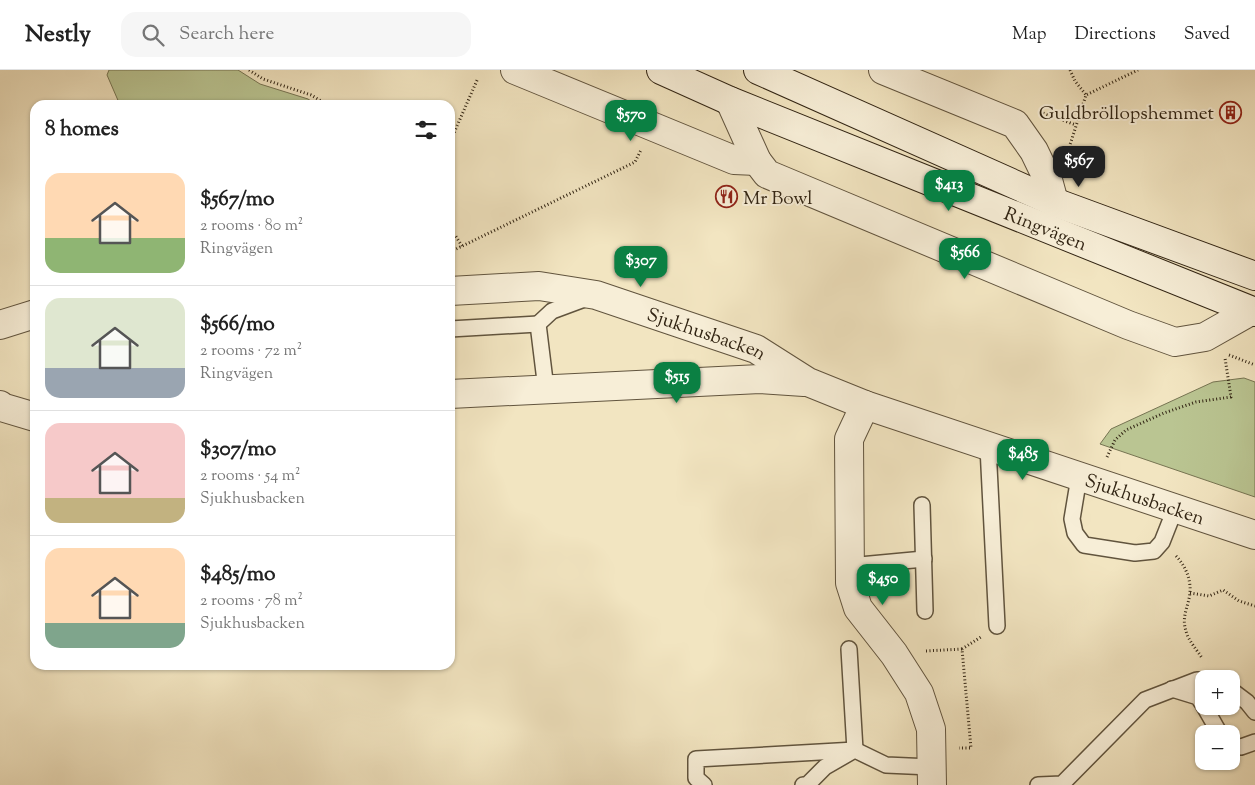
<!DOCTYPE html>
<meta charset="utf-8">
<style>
:root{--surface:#fff;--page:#f6f6f6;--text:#222;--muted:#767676;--line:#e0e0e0;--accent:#0b8043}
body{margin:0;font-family:"Sorts Mill Goudy",serif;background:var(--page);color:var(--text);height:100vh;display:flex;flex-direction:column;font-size:19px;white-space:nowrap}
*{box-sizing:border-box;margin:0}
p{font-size:16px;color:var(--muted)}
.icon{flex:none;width:28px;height:28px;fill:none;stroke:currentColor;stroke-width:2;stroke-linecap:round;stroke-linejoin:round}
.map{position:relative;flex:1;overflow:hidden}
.panel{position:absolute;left:30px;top:30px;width:425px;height:570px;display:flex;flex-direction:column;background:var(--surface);border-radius:15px;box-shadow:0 1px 4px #0004}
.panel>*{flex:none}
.fabs{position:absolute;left:1195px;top:600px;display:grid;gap:10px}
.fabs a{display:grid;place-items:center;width:45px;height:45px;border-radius:10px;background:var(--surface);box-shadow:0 1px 4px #0004;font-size:25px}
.price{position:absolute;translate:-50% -42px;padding:0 11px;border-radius:10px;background:var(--accent);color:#fff;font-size:16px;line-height:32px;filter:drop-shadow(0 1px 2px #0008)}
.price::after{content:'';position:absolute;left:50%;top:30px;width:15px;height:11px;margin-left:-8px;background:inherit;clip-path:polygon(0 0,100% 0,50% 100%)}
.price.selected{background:#222;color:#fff}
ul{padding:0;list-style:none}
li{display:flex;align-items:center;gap:15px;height:125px;padding:0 15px}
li+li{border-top:1px solid var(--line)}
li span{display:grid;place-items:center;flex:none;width:140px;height:100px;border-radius:15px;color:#555}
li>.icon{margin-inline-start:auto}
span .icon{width:60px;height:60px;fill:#fffc;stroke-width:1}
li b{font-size:21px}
h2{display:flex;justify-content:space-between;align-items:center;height:60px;padding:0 15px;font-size:21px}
header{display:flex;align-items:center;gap:30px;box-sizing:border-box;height:70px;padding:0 25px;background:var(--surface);border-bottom:1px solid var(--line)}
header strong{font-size:24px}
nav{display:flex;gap:28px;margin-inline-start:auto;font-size:18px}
.search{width:350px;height:45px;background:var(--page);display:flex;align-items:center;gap:12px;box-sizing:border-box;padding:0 18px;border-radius:15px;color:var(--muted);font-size:19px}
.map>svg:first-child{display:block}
</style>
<header>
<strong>Nestly</strong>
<div class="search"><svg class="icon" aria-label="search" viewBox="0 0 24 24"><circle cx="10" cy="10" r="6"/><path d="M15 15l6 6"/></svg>Search here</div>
<nav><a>Map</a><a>Directions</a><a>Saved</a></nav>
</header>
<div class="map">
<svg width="1255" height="715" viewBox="0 0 1255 715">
<rect width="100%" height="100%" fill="#f2e5c1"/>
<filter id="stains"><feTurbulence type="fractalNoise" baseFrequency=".004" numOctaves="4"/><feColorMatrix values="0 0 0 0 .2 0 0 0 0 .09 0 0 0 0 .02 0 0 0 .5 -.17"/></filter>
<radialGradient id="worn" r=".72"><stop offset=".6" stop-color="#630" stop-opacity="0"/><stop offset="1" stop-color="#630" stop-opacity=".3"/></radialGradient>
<g fill="#bac592" stroke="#767452">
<polygon points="109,0 238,0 260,14 308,29 317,35 120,35 107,5"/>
<polygon points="1244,308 1255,312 1255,427 1100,374 1111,359 1213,312"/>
</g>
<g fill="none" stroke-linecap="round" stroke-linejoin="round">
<defs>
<g id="service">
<polyline points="450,259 538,254"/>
<polyline points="546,319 538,254 552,241 587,228"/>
<polyline points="988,377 997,556"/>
<polyline points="1079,407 1072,449 1075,463 1084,475 1135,483 1154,481 1162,472 1175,439"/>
<polyline points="922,435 925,541"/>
<polyline points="849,496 924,489"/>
<polyline points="849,579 855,680"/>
<polyline points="1172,619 1198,627 1204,636"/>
<polyline points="1231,620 1247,632 1255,642"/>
<polyline points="1204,636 1220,664"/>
<polyline points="1231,675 1241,677 1255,672"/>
<polyline points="704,715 696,708 696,689 855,680 886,695 931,697"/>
<polyline points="803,715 807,715 825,697 851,682"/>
<polyline points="1038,715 1062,714 1145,630 1197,610 1204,611"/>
</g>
<g id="minor">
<polyline points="515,0 734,90 757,91"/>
<polyline points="883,0 1015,54 1034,81 1048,110 1054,132"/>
<polyline points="730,31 757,91 767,104 1128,255 1175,272 1205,267 1251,241"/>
<path id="s1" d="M450 221 539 216 596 225 756 279 808 312 865 335 1255 465"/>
<polyline points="0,255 35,244"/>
<polyline points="450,324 760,309 804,312"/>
<polyline points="0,335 1,337 35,347"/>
<polyline points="865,335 849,369 850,513 858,538 894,584 919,623 931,659 932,715"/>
</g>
<g id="secondary">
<path id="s2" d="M661 0 730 31 1255 242"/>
<polyline points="758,0 1054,132 1255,206"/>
</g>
</defs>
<use href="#service" stroke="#61543e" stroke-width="18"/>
<use href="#minor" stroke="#61543e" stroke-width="30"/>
<use href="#secondary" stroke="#312413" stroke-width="30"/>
<g stroke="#312413" stroke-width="3" stroke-dasharray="1 2.5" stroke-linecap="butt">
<polyline points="249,0 263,9 311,25 328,35"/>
<polyline points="1070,0 1075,11 1086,25"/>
<polyline points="1040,42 1076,55"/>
<polyline points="450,72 478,8"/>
<polyline points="1067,84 1086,25 1138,0"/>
<polyline points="450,167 455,165 462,176"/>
<polyline points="450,182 635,92 641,80"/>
<polyline points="1229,285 1255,295"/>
<polyline points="1107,387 1115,370 1126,360 1164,343 1196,332 1231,327 1225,288"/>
<path d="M1176 486C1185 495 1191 509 1190 522 1189 536 1181 546 1186 561 1188 570 1197 580 1202 588"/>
<polyline points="1190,523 1209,526 1223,520 1239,531 1255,536"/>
<polyline points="962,579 981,567"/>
<polyline points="926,581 962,579 971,678 959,678"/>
</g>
<use href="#service" stroke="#f7eed7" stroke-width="15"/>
<use href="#minor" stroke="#f7eed7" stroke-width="28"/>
<use href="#secondary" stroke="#f7eed7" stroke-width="28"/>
</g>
<defs>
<symbol id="building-ring" viewBox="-11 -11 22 22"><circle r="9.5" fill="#f7eed7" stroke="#8f2418" stroke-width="1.5"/><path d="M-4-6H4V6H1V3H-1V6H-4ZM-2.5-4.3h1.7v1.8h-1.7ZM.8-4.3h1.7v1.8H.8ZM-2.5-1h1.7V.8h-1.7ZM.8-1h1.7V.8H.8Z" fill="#8f2418"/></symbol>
<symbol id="restaurant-ring" viewBox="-11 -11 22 22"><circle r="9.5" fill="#f7eed7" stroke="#8f2418" stroke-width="1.5"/><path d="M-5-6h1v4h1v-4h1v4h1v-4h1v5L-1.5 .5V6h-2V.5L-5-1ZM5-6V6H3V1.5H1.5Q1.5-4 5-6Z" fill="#8f2418"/></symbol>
</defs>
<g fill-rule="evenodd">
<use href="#building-ring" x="1218" y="30" width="25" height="25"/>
<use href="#restaurant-ring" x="714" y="114" width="25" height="25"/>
</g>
<g text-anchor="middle" stroke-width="4" stroke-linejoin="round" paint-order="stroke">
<g font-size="19" fill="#312413" stroke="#f7eed7" text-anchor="end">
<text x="1214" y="49">Guldbröllopshemmet</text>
<text x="743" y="134" text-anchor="start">Mr Bowl</text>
</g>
<g font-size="19" fill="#312413" stroke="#f7eed7">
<text dy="7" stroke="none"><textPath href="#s2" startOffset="416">Ringvägen</textPath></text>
<text dy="7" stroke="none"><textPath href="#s1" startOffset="264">Sjukhusbacken</textPath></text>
<text dy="7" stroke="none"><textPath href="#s1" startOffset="734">Sjukhusbacken</textPath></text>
</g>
</g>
<rect width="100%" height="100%" filter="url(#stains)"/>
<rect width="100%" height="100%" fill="url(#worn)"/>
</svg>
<div class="fabs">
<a>+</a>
<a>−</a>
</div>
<b class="price" style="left:631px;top:72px">$570</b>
<b class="price selected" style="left:1079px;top:118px">$567</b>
<b class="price" style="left:949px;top:142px">$413</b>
<b class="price" style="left:965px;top:210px">$566</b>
<b class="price" style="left:641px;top:218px">$307</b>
<b class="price" style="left:677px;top:334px">$515</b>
<b class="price" style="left:1023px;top:411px">$485</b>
<b class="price" style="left:883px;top:536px">$450</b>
<section class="panel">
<h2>8 homes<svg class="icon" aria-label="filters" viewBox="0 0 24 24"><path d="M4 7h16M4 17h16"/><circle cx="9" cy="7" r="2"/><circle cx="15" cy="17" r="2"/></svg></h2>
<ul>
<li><span style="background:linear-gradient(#ffd9b3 65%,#8fb573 0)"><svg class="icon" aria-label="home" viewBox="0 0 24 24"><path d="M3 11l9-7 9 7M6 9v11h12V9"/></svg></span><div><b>$567/mo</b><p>2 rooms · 80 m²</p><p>Ringvägen</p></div></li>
<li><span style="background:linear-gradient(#dfe7d0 70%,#9aa5b1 0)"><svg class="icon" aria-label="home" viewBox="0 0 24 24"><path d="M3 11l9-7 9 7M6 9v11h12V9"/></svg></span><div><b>$566/mo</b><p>2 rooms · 72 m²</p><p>Ringvägen</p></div></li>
<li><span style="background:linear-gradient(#f6c9c9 75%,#c2b280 0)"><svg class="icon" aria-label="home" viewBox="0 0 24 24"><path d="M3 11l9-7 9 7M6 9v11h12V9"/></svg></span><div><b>$307/mo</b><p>2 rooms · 54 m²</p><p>Sjukhusbacken</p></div></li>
<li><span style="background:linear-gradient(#ffd9b3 75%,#7fa58c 0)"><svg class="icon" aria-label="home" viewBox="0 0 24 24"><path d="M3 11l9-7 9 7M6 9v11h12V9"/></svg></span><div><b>$485/mo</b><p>2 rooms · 78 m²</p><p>Sjukhusbacken</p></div></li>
</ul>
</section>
</div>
